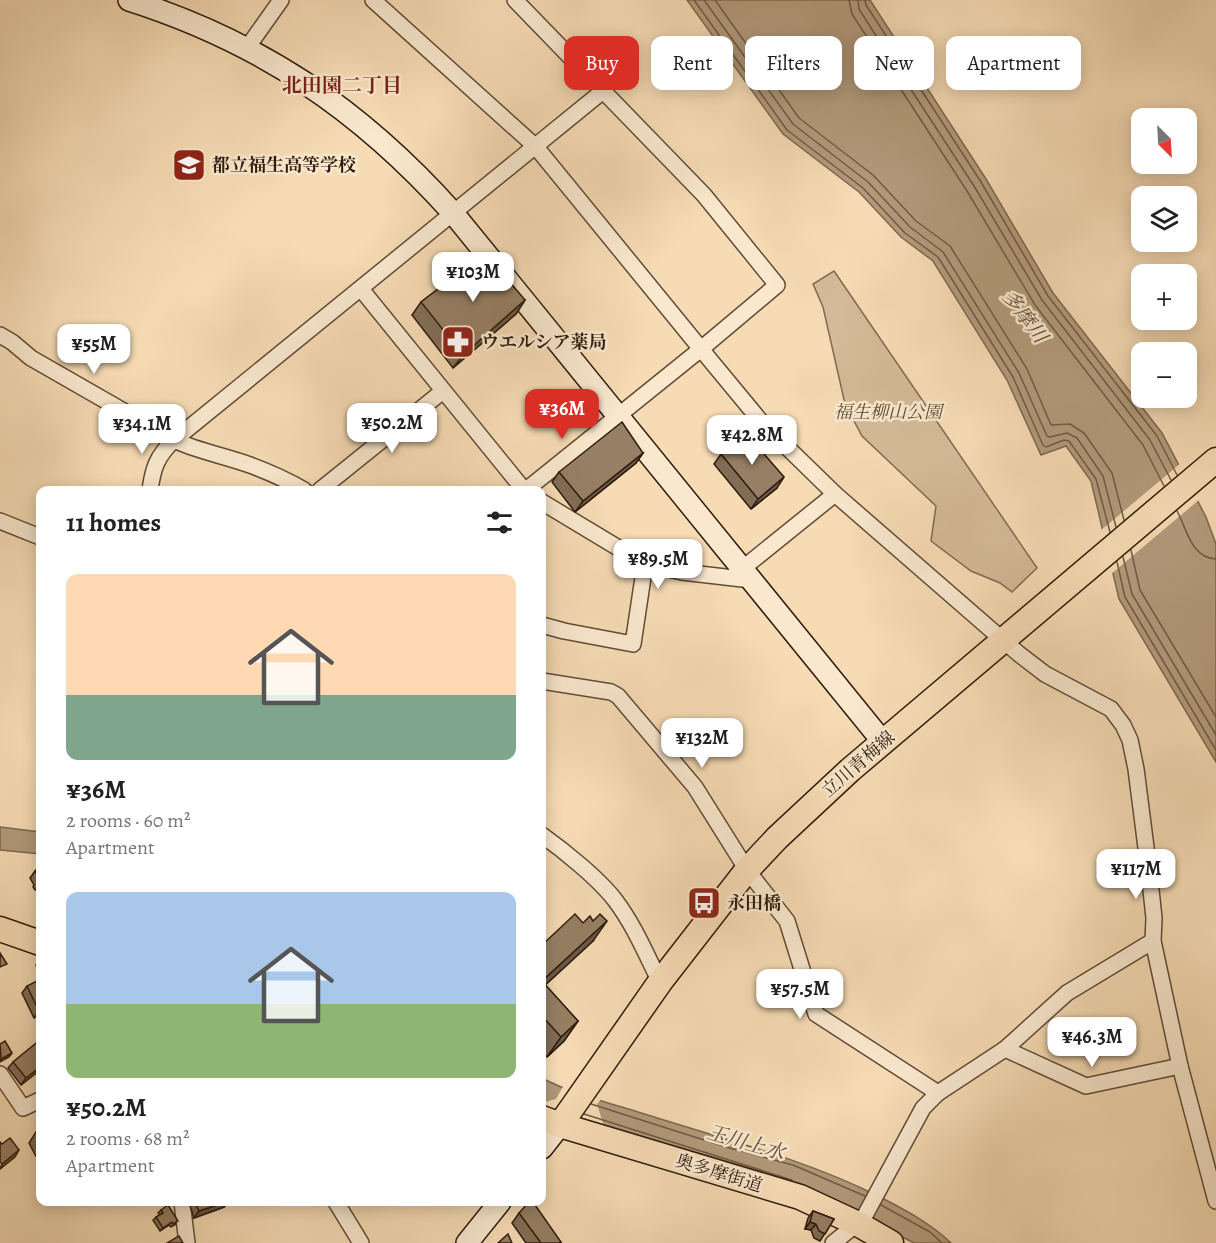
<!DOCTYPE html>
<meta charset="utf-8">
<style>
:root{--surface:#fff;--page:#f2f2f2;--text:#222;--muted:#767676;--accent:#d93025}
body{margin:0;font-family:Alegreya,"Noto Serif JP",serif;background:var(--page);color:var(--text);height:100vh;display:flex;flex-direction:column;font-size:22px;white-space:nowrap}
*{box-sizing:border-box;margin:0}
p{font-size:20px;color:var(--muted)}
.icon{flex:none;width:33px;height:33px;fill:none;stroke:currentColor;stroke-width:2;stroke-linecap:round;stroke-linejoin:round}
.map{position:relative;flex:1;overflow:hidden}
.details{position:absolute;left:36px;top:486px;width:510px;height:720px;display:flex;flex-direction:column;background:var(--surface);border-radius:12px;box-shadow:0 3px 15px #0003}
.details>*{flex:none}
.top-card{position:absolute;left:564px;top:36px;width:561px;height:54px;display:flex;gap:12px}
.needle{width:39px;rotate:156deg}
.controls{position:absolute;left:1131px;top:108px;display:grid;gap:12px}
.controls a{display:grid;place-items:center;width:66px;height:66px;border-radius:12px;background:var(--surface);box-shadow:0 3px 15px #0003;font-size:30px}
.price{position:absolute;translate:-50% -51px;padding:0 14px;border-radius:12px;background:#fff;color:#222;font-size:20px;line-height:39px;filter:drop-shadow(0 2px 3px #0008)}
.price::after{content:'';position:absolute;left:50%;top:36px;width:18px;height:14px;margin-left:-9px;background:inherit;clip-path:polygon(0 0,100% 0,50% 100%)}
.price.selected{background:var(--accent);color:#fff}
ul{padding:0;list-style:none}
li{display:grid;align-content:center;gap:12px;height:318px;padding:0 30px}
li span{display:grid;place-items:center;height:186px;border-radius:12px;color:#555}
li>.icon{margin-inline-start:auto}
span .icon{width:108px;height:108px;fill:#fffc;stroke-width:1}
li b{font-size:26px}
h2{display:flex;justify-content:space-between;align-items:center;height:72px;padding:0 30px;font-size:26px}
.tag{padding:0 21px;border-radius:12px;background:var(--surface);box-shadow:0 3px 15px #0003;font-size:21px;line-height:54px}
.tag.selected{background:var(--accent);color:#fff}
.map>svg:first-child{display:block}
</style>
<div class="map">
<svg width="1216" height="1243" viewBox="0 0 1216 1243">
<rect width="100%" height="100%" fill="#f6dbb4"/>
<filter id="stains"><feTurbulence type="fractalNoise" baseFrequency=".00333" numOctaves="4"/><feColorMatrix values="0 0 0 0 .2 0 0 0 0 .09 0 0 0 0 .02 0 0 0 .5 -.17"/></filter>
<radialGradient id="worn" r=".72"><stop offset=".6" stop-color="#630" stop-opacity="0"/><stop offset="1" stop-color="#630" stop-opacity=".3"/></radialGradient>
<polygon fill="#d4ba98" stroke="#826a52" stroke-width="1.5" points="834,271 1037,568 1012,592 1000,583 971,571 931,541 936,506 862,436 845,404 823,307 813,284"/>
<g fill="#b29a7b" stroke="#7e674f" stroke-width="1.5">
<polygon points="687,0 870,0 986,179 1053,293 1162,433 1206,517 1216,544 1216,762 1119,599 1091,481 1066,446 1041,455 1007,380 933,261 901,237 859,192 783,134"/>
<polygon points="0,827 40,832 40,854 0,850"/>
<path d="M542 1078C570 1093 602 1101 632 1110 715 1137 800 1157 878 1196 905 1210 929 1222 951 1243H914L871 1221 542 1104Z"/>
</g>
<g fill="#f6dbb4">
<polygon points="1181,463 1200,499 1110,575 1100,531"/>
<polygon points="564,1085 602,1098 597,1104 605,1130 542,1106 542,1103 556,1099"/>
</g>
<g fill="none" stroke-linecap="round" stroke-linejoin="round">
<g stroke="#705a44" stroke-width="1.5">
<polyline points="694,0 787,130 863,188 905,233 938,257 1013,377 1043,445 1046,447 1064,440 1069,441 1096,479 1110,532"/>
<polyline points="704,0 793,124 868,182 910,227 943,252 1019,373 1047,436 1050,437 1067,433 1077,438 1103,476 1116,527"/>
<polyline points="715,0 799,118 873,175 916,221 950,246 1027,369 1051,425 1070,424 1084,433 1112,473 1124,520"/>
<polyline points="849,0 852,14 967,191 1035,305 1143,445 1164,486"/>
<polyline points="858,0 859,9 878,39 974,186 1042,300 1150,440 1171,480"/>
<polyline points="865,0 866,5 981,182 1048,296 1157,436 1177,475"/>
<path d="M1177 511C1187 529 1191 558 1216 559"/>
<polyline points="1131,550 1140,590 1216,717"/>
<polyline points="1123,557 1132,594 1216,735"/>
<polyline points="1117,562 1125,597 1216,750"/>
<polyline points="591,1104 726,1147 793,1165 865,1196"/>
<polyline points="584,1114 792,1180"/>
<polyline points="881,1205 930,1232 942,1243"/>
</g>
<defs>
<g id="street">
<polyline points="373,0 536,147 701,349 526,490"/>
<polyline points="515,0 704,195 777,285 701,349 763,424 835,494 1019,654 1045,674 1111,709 1123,725 1130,740 1136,769 1149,871 1154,918 1153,941 1180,1066 1216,1201"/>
<polyline points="247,48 281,0"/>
<polyline points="361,289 524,490"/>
<path d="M0 335 12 342 31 358 174 440C198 451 225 456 250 465 269 472 287 480 304 490"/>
<path d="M150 490C153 468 157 456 174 440L603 91"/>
<polyline points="320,490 443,391"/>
<polyline points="542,502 645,564 682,572 751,580"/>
<polyline points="0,521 40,537"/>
<polyline points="742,569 835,494"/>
<polyline points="542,625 564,631 633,644 645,564"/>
<polyline points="542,681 611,692 618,696 695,787 747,870 787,921 816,1014 938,1093"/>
<path d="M542 835C563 850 599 879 615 900 634 925 646 954 660 982"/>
<polyline points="1005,1049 1086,1086 1180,1066"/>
<polyline points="0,1074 23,1108 40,1100"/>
<polyline points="182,1202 187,1243"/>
<polyline points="336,1202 361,1243"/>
<polyline points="833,1243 863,1219 923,1108 938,1093 1005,1049 1067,993 1153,941"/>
</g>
<g id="secondary">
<path d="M129 0C261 42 361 110 453 213L883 742"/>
<polyline points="542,1148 560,1125"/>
<polyline points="467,1243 500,1202"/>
</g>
<g id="primary">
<polyline points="0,929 40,943"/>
<polyline points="542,1118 560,1125 800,1197 858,1224 891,1243"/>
<polyline points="560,1125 660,982 747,870 777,838 850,770 1216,460"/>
</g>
</defs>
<use href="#street" stroke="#614b37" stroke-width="18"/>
<use href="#secondary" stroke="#2f1b0d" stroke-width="24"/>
<use href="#primary" stroke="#2f1b0d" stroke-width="27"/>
<use href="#street" stroke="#f9e8ce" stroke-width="15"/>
<use href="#secondary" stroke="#f9e8ce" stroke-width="21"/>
<use href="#primary" stroke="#f6dbb4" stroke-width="24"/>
</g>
<g fill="#816d56" stroke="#2f1b0d" stroke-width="1.5">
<polygon points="525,300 516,314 453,368 412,315 421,302"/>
<polygon points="643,453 636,463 575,512 552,482 559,472"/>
<polygon points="721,454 777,488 751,509 714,464"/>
<polygon points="40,867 40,890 38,888 35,890 33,887 34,885 30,878 35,871"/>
<polygon points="593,941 545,985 578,1021 564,1041 547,1057 542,1051 542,945"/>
<polygon points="40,961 40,976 36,965 38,962"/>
<polygon points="27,986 40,989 40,1014 34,1018 22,993"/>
<polygon points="40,1040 40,1070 21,1085 8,1068 13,1062"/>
<polygon points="40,1130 40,1164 29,1143 36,1132"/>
<polygon points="193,1202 228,1202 224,1207 194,1218 190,1206"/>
<polygon points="161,1210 176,1224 171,1227 169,1225 160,1231 153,1220 156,1217 160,1215 158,1213"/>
<polygon points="813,1211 834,1219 820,1241 814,1238 811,1230 805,1229 808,1218"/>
<polygon points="519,1213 561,1242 560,1243 526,1243 512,1223"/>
</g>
<g fill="#695946" stroke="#2f1b0d" stroke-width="1.5">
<polygon points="525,300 516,314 453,368 463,355"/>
<polygon points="643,453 636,463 575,512 583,501"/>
<polygon points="784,477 777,488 751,509 758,499"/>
<polygon points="607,921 593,941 542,988 542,981"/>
<polygon points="40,1010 40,1014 34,1018 39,1011"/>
<polygon points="578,1021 564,1041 547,1057 561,1037"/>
<polygon points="12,1053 9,1057 0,1062 1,1059"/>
<polygon points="40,1067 40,1070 21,1085 26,1078"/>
<polygon points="19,1150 15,1157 0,1169 2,1164"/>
<polygon points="226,1202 228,1202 224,1207 194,1218 199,1211"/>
<polygon points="172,1222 169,1225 160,1231 163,1228"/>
<polygon points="810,1222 816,1224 811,1230 805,1229"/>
</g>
<g fill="#967f64" stroke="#2f1b0d" stroke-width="1.5">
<polygon points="485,253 525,300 463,355 421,302"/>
<polygon points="622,422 643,453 583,501 559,472"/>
<polygon points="745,432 784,477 758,499 721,454"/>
<polygon points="40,867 40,883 37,880 39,878 35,871"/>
<polygon points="575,914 583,923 590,916 593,921 600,914 607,921 542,981 578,1021 561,1037 542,1016 542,945"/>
<polygon points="0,953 7,964 0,967"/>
<polygon points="37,981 40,989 40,1010 39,1011 27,986"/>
<polygon points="40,1040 40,1067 26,1078 13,1062"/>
<polygon points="5,1041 12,1053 1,1059 0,1044"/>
<polygon points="40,1130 40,1141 36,1132"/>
<polygon points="10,1138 19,1150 2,1164 0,1162 0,1142 2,1144"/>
<polygon points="195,1202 226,1202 199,1211"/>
<polygon points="529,1202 533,1202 561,1242 559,1243 541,1243 519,1213"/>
<polygon points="168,1205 178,1221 173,1224 172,1222 163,1228 156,1217 163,1213 161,1210"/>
<polygon points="813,1211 834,1219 825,1234 819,1231 816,1224 810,1222"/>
<polygon points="508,1234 512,1243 498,1243"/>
<polygon points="179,1236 183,1243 167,1243"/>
</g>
<defs>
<symbol id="school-square" viewBox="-11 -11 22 22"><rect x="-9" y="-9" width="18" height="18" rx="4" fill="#8f2418" stroke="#f9e8ce"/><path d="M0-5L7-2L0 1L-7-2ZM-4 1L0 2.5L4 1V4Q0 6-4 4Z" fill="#fff"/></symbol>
<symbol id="pharmacy-square" viewBox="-11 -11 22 22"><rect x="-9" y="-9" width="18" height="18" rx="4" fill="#8f2418" stroke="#f9e8ce"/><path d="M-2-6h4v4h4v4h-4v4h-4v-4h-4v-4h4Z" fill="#fff"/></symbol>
<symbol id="bus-square" viewBox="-11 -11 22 22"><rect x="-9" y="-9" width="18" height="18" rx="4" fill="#8f2418" stroke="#f9e8ce"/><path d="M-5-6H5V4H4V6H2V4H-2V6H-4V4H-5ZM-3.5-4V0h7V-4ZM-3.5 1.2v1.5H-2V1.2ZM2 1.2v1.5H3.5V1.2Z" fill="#fff"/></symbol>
</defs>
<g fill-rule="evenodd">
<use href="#school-square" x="170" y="146" width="38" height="38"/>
<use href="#pharmacy-square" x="439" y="323" width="38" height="38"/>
<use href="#bus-square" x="685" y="884" width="38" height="38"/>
</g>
<g text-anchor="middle" stroke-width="5" stroke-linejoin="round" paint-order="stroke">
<g font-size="18" font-weight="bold" fill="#2f1b0d" stroke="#f9e8ce" text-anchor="start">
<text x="212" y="171">都立福生高等学校</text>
<text x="481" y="348">ウエルシア薬局</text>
<text x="727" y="909">永田橋</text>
</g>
<g font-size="18" font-style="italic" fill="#614b37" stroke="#f9e8ce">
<text x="888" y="418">福生柳山公園</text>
</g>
<g font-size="18" fill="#2f1b0d" stroke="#f9e8ce">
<text transform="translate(858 764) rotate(-41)" y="6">立川青梅線</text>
<text transform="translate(719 1173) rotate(17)" y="6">奥多摩街道</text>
</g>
<g font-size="20" font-weight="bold" fill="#7a1f14" stroke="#f9e8ce">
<text x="342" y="92">北田園二丁目</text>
</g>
<g font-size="20" font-style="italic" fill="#634e39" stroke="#f9e8ce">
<text transform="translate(1025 316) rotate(53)" y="7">多摩川</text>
<text transform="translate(746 1142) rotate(16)" y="7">玉川上水</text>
</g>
</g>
<rect width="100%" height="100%" filter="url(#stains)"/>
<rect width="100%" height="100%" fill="url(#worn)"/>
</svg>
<div class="controls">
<a><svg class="needle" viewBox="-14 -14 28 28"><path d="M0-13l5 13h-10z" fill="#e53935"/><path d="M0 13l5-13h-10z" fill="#767676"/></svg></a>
<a><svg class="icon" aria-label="layers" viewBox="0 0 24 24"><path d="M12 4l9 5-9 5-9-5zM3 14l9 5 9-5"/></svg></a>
<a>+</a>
<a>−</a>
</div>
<b class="price" style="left:473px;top:303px">¥103M</b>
<b class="price" style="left:94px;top:375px">¥55M</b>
<b class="price selected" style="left:562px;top:440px">¥36M</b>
<b class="price" style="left:392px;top:454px">¥50.2M</b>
<b class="price" style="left:142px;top:455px">¥34.1M</b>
<b class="price" style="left:752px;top:466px">¥42.8M</b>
<b class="price" style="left:658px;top:590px">¥89.5M</b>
<b class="price" style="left:702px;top:769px">¥132M</b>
<b class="price" style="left:1136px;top:900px">¥117M</b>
<b class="price" style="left:800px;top:1020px">¥57.5M</b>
<b class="price" style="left:1092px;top:1068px">¥46.3M</b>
<div class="top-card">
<a class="tag selected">Buy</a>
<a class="tag">Rent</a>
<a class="tag">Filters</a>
<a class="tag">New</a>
<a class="tag">Apartment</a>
</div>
<section class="details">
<h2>11 homes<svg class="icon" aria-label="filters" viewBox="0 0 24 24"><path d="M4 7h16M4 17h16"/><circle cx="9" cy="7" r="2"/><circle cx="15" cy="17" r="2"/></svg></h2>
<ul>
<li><span style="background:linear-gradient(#ffd9b3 65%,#7fa58c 0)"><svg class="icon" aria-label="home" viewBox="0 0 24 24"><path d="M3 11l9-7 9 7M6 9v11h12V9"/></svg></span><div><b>¥36M</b><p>2 rooms · 60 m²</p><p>Apartment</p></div></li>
<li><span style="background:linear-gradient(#a9c7e8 60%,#8fb573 0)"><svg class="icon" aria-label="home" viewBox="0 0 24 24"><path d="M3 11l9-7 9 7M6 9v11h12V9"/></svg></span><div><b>¥50.2M</b><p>2 rooms · 68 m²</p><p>Apartment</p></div></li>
</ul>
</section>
</div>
